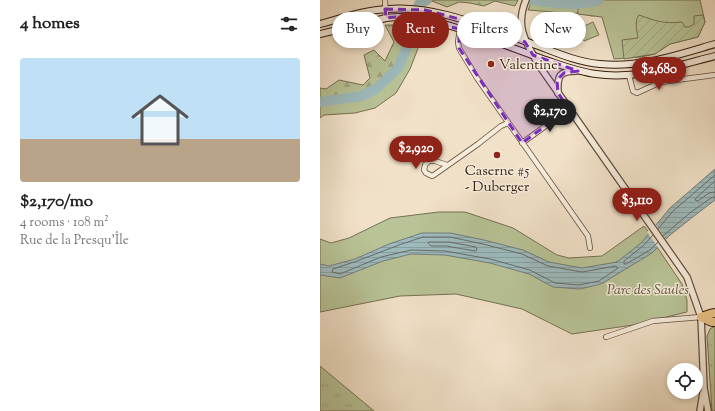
<!DOCTYPE html>
<meta charset="utf-8">
<style>
:root{--surface:#fff;--page:#f2f2f2;--text:#202124;--muted:#757577;--line:#e0e0e0;--accent:#8f2418}
body{margin:0;font-family:"Sorts Mill Goudy",serif;background:var(--page);color:var(--text);height:100vh;display:flex;flex-direction:column;font-size:15px;white-space:nowrap}
*{box-sizing:border-box;margin:0}
p{font-size:13px;color:var(--muted)}
.icon{flex:none;width:22px;height:22px;fill:none;stroke:currentColor;stroke-width:2;stroke-linecap:round;stroke-linejoin:round}
.map{position:relative;flex:1;overflow:hidden}
.panel{display:flex;flex-direction:column;background:var(--surface);width:320px}
.panel>*{flex:none}
.banner{position:absolute;left:12px;top:12px;width:323px;height:36px;display:flex;gap:8px}
.controls{position:absolute;left:347px;top:363px;display:grid;gap:8px}
.controls a{display:grid;place-items:center;width:36px;height:36px;border-radius:50%;background:var(--surface);box-shadow:0 2px 6px #0003;font-size:20px}
.price{position:absolute;translate:-50% -34px;padding:0 9px;border-radius:14px;background:var(--accent);color:#fff;font-size:13px;line-height:26px;filter:drop-shadow(0 1px 2px #0008)}
.price::after{content:'';position:absolute;left:50%;top:24px;width:12px;height:9px;margin-left:-6px;background:inherit;clip-path:polygon(0 0,100% 0,50% 100%)}
.price.active{background:#222;color:#fff}
ul{padding:0;list-style:none}
li{display:grid;align-content:center;gap:8px;height:212px;padding:0 20px}
li+li{border-top:1px solid var(--line)}
li span{display:grid;place-items:center;height:124px;border-radius:4px;color:#555}
li>.icon{margin-inline-start:auto}
span .icon{width:72px;height:72px;fill:#fffc;stroke-width:1}
li b{font-size:17px}
h2{display:flex;justify-content:space-between;align-items:center;height:48px;padding:0 20px;font-size:17px}
.tag{padding:0 14px;border-radius:18px;background:var(--surface);box-shadow:0 2px 6px #0003;font-size:14px;line-height:36px}
.tag.active{background:var(--accent);color:#fff}
main{display:flex;flex:1;min-height:0}
.map>svg:first-child{display:block}
</style>
<main>
<section class="panel">
<h2>4 homes<svg class="icon" aria-label="filters" viewBox="0 0 24 24"><path d="M4 7h16M4 17h16"/><circle cx="9" cy="7" r="2"/><circle cx="15" cy="17" r="2"/></svg></h2>
<ul>
<li><span style="background:linear-gradient(#bfe0f5 65%,#b9a48a 0)"><svg class="icon" aria-label="home" viewBox="0 0 24 24"><path d="M3 11l9-7 9 7M6 9v11h12V9"/></svg></span><div><b>$2,170/mo</b><p>4 rooms · 108 m²</p><p>Rue de la Presqu'Île</p></div></li>
</ul>
</section>
<div class="map">
<svg width="395" height="411" viewBox="0 0 395 411">
<defs>
<pattern id="grass-tufts" width="24" height="20" patternUnits="userSpaceOnUse"><rect width="24" height="20" fill="#b8c397"/><path d="M3 7l-1-3M5 7V3M7 7l1-3M15 17l-1-3M17 17v-4M19 17l1-3" fill="none" stroke="#9fa781"/></pattern>
<pattern id="forest-firs" width="22" height="20" patternUnits="userSpaceOnUse"><rect width="22" height="20" fill="#b8c397"/><path d="M5 1l3.5 6h-7zM16 11l3.5 6h-7z" fill="#9fa781"/></pattern>
<pattern id="garden-furrows" width="10" height="10" patternUnits="userSpaceOnUse"><rect width="10" height="10" fill="#b8c397"/><path d="M-1 1l2-2M0 10L10 0M9 11l2-2" fill="none" stroke="#9fa781"/></pattern>
<pattern id="water-rules" width="6" height="5" patternUnits="userSpaceOnUse"><rect width="6" height="5" fill="#9dbbbe"/><path d="M0 2.5h6" fill="none" stroke="#88a0a2"/></pattern>
</defs>
<rect width="100%" height="100%" fill="#f1e1c8"/>
<filter id="stains"><feTurbulence type="fractalNoise" baseFrequency=".005" numOctaves="4"/><feColorMatrix values="0 0 0 0 .2 0 0 0 0 .09 0 0 0 0 .02 0 0 0 .5 -.17"/></filter>
<radialGradient id="worn" r=".72"><stop offset=".6" stop-color="#630" stop-opacity="0"/><stop offset="1" stop-color="#630" stop-opacity=".3"/></radialGradient>
<g fill="url(#grass-tufts)" stroke="#767054">
<polygon points="395,326 395,411 392,411 387,336 390,329"/>
<polygon points="0,366 54,411 0,411"/>
</g>
<g fill="url(#forest-firs)" stroke="#767054">
<polygon points="99,0 198,0 195,6 175,1 164,6 150,3 139,2 127,7 112,1"/>
<polygon points="212,0 380,0 272,16 257,13 242,19 233,12 208,10"/>
<polygon points="65,25 99,25 59,96 0,113 0,88 6,89 19,80 43,85 50,78 44,55 54,50 65,61 74,42"/>
</g>
<g fill="#b8c397" stroke="#767054">
<polygon points="212,0 380,0 385,22 378,37 350,44 335,54 320,57 294,59 282,17 258,14 258,3 234,4"/>
<polygon points="273,22 279,35 264,41 258,29"/>
<polygon points="90,24 107,25 90,69 76,93 55,108 35,113 4,115 0,118 0,101 40,93 56,87 78,63"/>
<polygon points="119,212 145,212 193,228 237,255 249,258 282,256 324,226 330,234 322,244 297,263 262,269 229,264 130,234 9,268 0,266 0,239 11,243 29,238 70,218"/>
<polygon points="337,247 362,284 367,300 367,312 313,325 252,334 202,309 136,294 80,296 0,312 0,273 92,252 126,254 170,261 212,273 234,285"/>
</g>
<path fill="url(#garden-furrows)" stroke="#767054" d="M319 15C336 21 343 24 362 22L365 27H369L374 24V16L383 15 385 22 378 37 350 44 335 54 304 59 302 40 318 38C317 31 314 21 319 15Z"/>
<polygon fill="url(#water-rules)" stroke="#737c79" points="395,169 395,200 374,216 350,235 332,253 281,284 260,289 233,287 209,274 170,263 125,255 91,254 63,261 20,278 0,275 0,264 9,266 35,259 69,244 102,233 130,233 164,240 203,250 229,262 262,268 297,262 321,243 350,208"/>
<polygon fill="#f1e1c8" points="335,223 347,241 339,249 327,232"/>
<g fill="none" stroke-linecap="round" stroke-linejoin="round">
<g stroke="#686c68" stroke-width="1">
<polyline points="395,181 376,198 375,200 378,201 389,193 395,192"/>
<polyline points="338,229 353,211 395,175"/>
<polyline points="333,235 323,246 304,261 304,264 306,264 330,250 338,242"/>
<polyline points="343,236 371,212 391,198 395,197"/>
<path d="M103 237H130L163 244 202 254 228 266 262 272 296 266 298 268 279 281 259 285 235 283 210 270 170 259 125 251 91 250 61 257 20 274 12 272 13 269C44 260 72 246 103 237Z"/>
<polygon points="109,242 129,242 156,247 157,250 155,251 126,246 111,246 109,244"/>
</g>
<g stroke="#9dbbbe" stroke-width="10">
<path d="M211 0C233 3 258 7 279 0"/>
<polyline points="0,102 42,96 57,88 78,68 90,40 99,4 107,0"/>
</g>
<defs>
<g id="minor">
<polyline points="65,0 66,18"/>
<polyline points="140,29 138,42 139,48 157,78 268,236 270,248"/>
<polyline points="309,75 313,91 317,93 341,82 395,75"/>
<polyline points="202,143 249,109"/>
<polyline points="127,165 115,161 109,161 105,165 104,170 106,173 112,176 114,175 158,144 181,126 188,123"/>
<polyline points="286,337 333,321 381,317"/>
</g>
<g id="tertiary">
<path d="M206 0C195 26 205 41 218 64L367 277 381 317 384 388 388 411"/>
<path d="M238 93C237 76 239 71 256 71"/>
<polyline points="380,411 383,393"/>
</g>
<g id="secondary">
<path d="M0 24C22 18 45 10 68 9 117 5 167 28 213 44 235 52 256 62 280 64 320 68 357 55 395 44"/>
<path d="M0 34 66 18C94 14 120 22 146 31 172 40 198 50 223 59 241 65 258 72 276 74 316 80 356 66 395 56"/>
</g>
<g id="motorway">
<polyline points="381,317 392,322 395,322"/>
<polyline points="381,317 390,314 395,313"/>
</g>
</defs>
<use href="#minor" stroke="#634e3f" stroke-width="6"/>
<use href="#tertiary" stroke="#634e3f" stroke-width="8"/>
<use href="#secondary" stroke="#341d11" stroke-width="8"/>
<use href="#motorway" stroke="#341d11" stroke-width="10"/>
<use href="#minor" stroke="#f6ecdb" stroke-width="4.5"/>
<use href="#tertiary" stroke="#f6ecdb" stroke-width="5.5"/>
<use href="#secondary" stroke="#f6ecdb" stroke-width="6"/>
<use href="#motorway" stroke="#e8c084" stroke-width="8"/>
</g>
<path fill="#7b2cbf" fill-opacity="0.2" stroke="#7b2cbf" stroke-width="3" stroke-dasharray="8 5" stroke-linejoin="round" d="M65 9 105 10 147 21 205 42 213 55 258 71 244 73 237 80 238 93 249 109 202 143 139 48V29L85 16 66 18Z"/>
<g fill="#8f2418" stroke="#f6ecdb" stroke-width="1.5">
<circle cx="171" cy="64" r="4"/>
<circle cx="177" cy="155" r="4"/>
</g>
<g text-anchor="middle" stroke-width="3" stroke-linejoin="round" paint-order="stroke">
<g font-size="14" fill="#341d11" stroke="#f6ecdb" text-anchor="start">
<text x="179" y="69">Valentine</text>
<text x="177" y="175" text-anchor="middle">Caserne #5<tspan x="177" dy="16">- Duberger</tspan></text>
</g>
<g font-size="14" font-style="italic" fill="#5c4f39" stroke="#f6ecdb">
<text x="328" y="294">Parc des Saules</text>
</g>
</g>
<rect width="100%" height="100%" filter="url(#stains)"/>
<rect width="100%" height="100%" fill="url(#worn)"/>
</svg>
<div class="controls">
<a><svg class="icon" aria-label="locate" viewBox="0 0 24 24"><circle cx="12" cy="12" r="6"/><path d="M12 2v4M12 18v4M2 12h4M18 12h4"/></svg></a>
</div>
<b class="price" style="left:339px;top:91px">$2,680</b>
<b class="price active" style="left:230px;top:133px">$2,170</b>
<b class="price" style="left:96px;top:170px">$2,920</b>
<b class="price" style="left:317px;top:222px">$3,110</b>
<div class="banner">
<a class="tag">Buy</a>
<a class="tag active">Rent</a>
<a class="tag">Filters</a>
<a class="tag">New</a>
</div>
</div>
</main>
